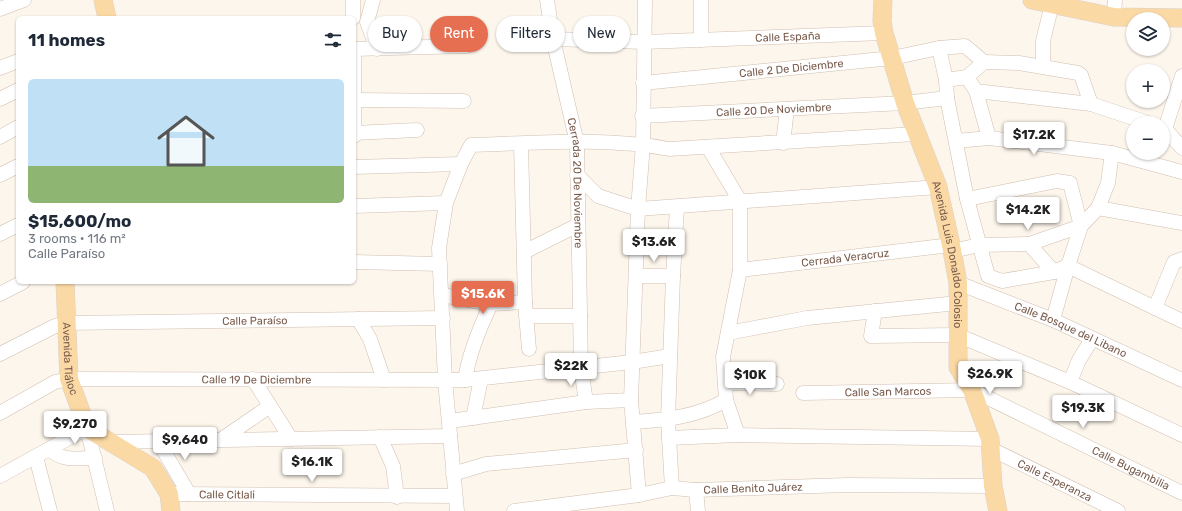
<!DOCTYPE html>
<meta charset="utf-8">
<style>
:root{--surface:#fff;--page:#f2f2f3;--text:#1f2937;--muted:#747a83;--accent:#e76f51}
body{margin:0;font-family:Rubik,sans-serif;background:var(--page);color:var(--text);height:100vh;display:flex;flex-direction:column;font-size:15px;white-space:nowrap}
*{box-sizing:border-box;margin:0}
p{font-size:13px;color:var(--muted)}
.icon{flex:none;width:22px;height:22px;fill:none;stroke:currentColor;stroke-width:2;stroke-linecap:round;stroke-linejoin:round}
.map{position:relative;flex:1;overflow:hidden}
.drawer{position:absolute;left:16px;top:16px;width:340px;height:268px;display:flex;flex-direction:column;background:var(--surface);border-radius:6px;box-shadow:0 1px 3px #0004}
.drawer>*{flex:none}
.banner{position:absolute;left:368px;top:16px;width:380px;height:36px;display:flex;gap:8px}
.fabs{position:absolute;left:1126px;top:12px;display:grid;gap:8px}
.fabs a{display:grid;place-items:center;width:44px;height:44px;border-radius:50%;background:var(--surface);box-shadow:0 1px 3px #0004;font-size:20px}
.price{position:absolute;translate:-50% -34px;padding:0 9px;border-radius:4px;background:#fff;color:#222;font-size:13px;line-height:26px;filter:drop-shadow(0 1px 2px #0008)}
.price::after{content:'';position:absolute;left:50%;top:24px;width:12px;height:9px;margin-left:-6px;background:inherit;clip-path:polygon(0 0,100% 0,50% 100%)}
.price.on{background:var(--accent);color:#fff}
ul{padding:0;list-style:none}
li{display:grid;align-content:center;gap:8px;height:212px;padding:0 12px}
li span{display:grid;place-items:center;height:124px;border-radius:6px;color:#555}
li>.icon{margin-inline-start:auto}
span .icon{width:72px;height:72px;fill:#fffc;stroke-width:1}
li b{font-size:17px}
h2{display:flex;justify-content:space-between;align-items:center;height:48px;padding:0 12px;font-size:17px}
.pill{padding:0 14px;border-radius:18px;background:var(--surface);box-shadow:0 1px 3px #0004;font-size:14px;line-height:36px}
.pill.on{background:var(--accent);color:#fff}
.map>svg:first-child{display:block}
</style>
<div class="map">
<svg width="1182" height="511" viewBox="0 0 1182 511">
<rect width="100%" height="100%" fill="#fdf6ec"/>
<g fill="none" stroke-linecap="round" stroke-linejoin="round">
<defs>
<g id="minor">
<polyline points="353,0 353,18"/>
<polyline points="373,0 367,22 377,49"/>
<path id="s1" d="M547 0 553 39 577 143 581 368 586 402"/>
<polyline points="0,9 24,0"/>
<polyline points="1114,17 1115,0"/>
<path id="s2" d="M553 39 644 42 884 33"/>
<polyline points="701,40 701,0"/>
<polyline points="939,48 946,80 947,98 967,199 988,276 1002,281 1054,272 1068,266 1053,320"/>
<polyline points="354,49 467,46"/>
<polyline points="354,57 354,136"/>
<polyline points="1043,67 1043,41 1052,4"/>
<polyline points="0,68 18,61"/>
<polyline points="1182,76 1165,129 1182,148"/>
<polyline points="967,77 984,62 1019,63 1078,73 1081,75 1091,104"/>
<polyline points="946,80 967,77 976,91 1091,104 1148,123"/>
<path id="s3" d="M643 83 892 58 939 48 965 46 984 62"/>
<polyline points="976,91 989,138"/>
<polyline points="0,99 18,90"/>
<polyline points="354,100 464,101"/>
<path id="s4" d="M642 116 905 103 947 98"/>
<polyline points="354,133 417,130"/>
<polyline points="0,137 18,127"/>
<polyline points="956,141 989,138 1112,153"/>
<polyline points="783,143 787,109"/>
<polyline points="521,144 525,302 529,349"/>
<polyline points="708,147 740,201 740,270 723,357 726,400 738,435"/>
<polyline points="354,167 461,164"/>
<polyline points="0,175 18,166"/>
<polyline points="577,175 598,196 638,209 938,187"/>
<polyline points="967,199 1057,181 1070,183 1081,226 1029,244"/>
<polyline points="354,206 446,203"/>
<polyline points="1098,208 1108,183 1112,153 1182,172"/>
<polyline points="1182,223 1098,208 1081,226 1068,266 1182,321"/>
<polyline points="0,234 18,225"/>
<polyline points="952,251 979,245 1029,244 1054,272"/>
<polyline points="524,252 578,225"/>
<polyline points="354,262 440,264"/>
<path id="s5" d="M740 270 951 245"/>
<polyline points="636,276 673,276"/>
<path id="s6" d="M958 283 1053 320 1182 380"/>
<polyline points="0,294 23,282"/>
<polyline points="442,295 491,304 525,302"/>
<polyline points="1155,308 1174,262 1182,259"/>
<polyline points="875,311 871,336 957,335 1070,382 1182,435"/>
<polyline points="526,316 580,316"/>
<polyline points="358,319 370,339 384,380"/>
<polyline points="728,333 807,318 958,303"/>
<path id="s7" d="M0 354 55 326 67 323 443 318"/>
<polyline points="253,379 291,439"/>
<path d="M465 380C469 353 479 329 491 304"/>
<polyline points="1070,382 1079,360 1092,339"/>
<polyline points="725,383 777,384"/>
<path id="s8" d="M803 393 972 390 1182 493"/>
<path id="s9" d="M0 413 55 382 69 379 465 380 632 362 670 356"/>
<polyline points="473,418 481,379"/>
<polyline points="450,421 586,402 631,400"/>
<path d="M633 422C665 420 697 417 726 400"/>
<polyline points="380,437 393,466 397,497"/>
<polyline points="669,438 738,435 990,439"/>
<polyline points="222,439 270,406"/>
<polyline points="158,441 189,494"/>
<polyline points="110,442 450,436"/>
<path id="s10" d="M991 449 1118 511"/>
<path d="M50 450C65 462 77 458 95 458"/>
<polyline points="36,457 50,511"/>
<polyline points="453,474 486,464 636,450"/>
<polyline points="0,476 87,428 107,511"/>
<polyline points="672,488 668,420 673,276 677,207"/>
<polyline points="696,490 698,511"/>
<path id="s11" d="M169 494 454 496"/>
<polyline points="639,495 631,400 638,209 643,144 645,0"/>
<path d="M457 511 445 380 439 248 446 203 461 164 471 145C535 143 607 137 669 149L916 134"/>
<path id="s12" d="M514 511 639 495 672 488 696 490 847 485 993 486"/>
</g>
<g id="major">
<polyline points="103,0 107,18"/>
<path id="s13" d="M883 0 882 21 884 33 905 103 938 187 951 245 958 283V367L972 390 990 439 993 486 998 511"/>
<polyline points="1032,0 1114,17 1182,18"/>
<path id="s14" d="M65 282 69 379 87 428 153 468 169 494 171 511"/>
</g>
</defs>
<use href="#minor" stroke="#d1beb0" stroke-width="15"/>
<use href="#major" stroke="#dad1cd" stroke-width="19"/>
<use href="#minor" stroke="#fff" stroke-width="14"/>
<use href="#major" stroke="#fbd9a5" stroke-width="18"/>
</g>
<g text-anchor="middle" stroke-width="4" stroke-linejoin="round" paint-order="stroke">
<g font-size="11" fill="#7a5c4d" stroke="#fffaf3">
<text dy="4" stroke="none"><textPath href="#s2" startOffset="235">Calle España</textPath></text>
<text dy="4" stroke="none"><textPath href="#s3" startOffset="149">Calle 2 De Diciembre</textPath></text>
<text dy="4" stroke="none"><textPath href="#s4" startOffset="132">Calle 20 De Noviembre</textPath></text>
<text dy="4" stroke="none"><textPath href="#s1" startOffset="186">Cerrada 20 De Noviembre</textPath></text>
<text dy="4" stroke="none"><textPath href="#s13" startOffset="265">Avenida Luis Donaldo Colosio</textPath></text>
<text dy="4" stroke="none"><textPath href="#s5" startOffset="106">Cerrada Veracruz</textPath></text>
<text dy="4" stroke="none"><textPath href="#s7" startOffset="262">Calle Paraíso</textPath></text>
<text dy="4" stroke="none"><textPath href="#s6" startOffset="122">Calle Bosque del Libano</textPath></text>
<text dy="4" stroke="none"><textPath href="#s14" startOffset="77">Avenida Tláloc</textPath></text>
<text dy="4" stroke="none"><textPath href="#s9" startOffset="265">Calle 19 De Diciembre</textPath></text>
<text dy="4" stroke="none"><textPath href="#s8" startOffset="85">Calle San Marcos</textPath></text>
<text dy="4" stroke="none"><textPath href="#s8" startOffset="346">Calle Bugambilia</textPath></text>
<text dy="4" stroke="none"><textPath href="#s10" startOffset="71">Calle Esperanza</textPath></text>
<text dy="4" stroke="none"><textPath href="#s12" startOffset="241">Calle Benito Juárez</textPath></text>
<text dy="4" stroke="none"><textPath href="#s11" startOffset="58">Calle Citlali</textPath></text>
</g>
</g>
</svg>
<div class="fabs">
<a><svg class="icon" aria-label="layers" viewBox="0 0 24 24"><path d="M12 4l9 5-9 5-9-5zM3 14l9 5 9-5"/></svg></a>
<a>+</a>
<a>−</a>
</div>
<b class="price" style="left:1034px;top:156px">$17.2K</b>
<b class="price" style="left:1028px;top:231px">$14.2K</b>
<b class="price" style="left:654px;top:263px">$13.6K</b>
<b class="price on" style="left:483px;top:315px">$15.6K</b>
<b class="price" style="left:571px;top:387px">$22K</b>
<b class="price" style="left:990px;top:395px">$26.9K</b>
<b class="price" style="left:750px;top:396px">$10K</b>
<b class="price" style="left:1083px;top:429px">$19.3K</b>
<b class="price" style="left:75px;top:445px">$9,270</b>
<b class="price" style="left:185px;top:461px">$9,640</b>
<b class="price" style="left:312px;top:483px">$16.1K</b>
<div class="banner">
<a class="pill">Buy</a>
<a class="pill on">Rent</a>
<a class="pill">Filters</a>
<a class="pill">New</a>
</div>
<section class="drawer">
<h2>11 homes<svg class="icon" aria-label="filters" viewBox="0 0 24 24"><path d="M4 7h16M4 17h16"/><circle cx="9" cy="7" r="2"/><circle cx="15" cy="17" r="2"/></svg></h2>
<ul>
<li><span style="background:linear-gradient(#bfe0f5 70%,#8fb573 0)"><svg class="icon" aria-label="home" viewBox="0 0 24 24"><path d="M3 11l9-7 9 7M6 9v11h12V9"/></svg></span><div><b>$15,600/mo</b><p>3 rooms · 116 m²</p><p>Calle Paraíso</p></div></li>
</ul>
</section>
</div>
